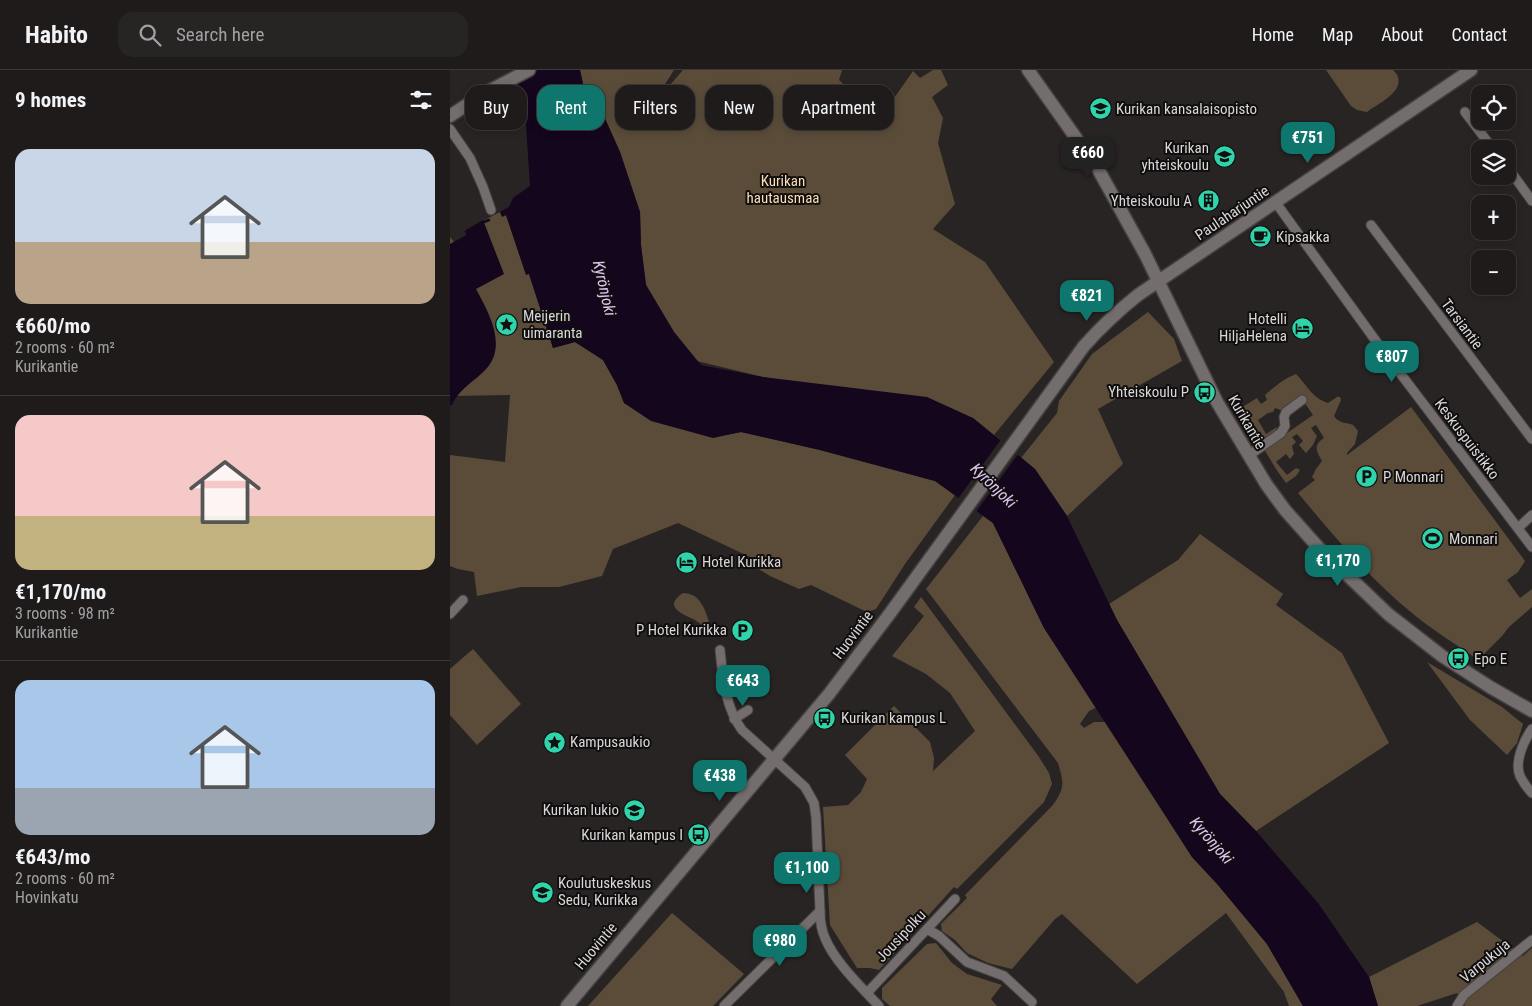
<!DOCTYPE html>
<meta charset="utf-8">
<style>
:root{--surface:#1f1b1b;--page:#272424;--text:#f1f3f6;--muted:#a1a1a3;--line:#3c393a;--accent:#0f766e}
body{margin:0;font-family:"Roboto Condensed",sans-serif;background:var(--page);color:var(--text);height:100vh;display:flex;flex-direction:column;font-size:19px;white-space:nowrap}
*{box-sizing:border-box;margin:0}
p{font-size:16px;color:var(--muted)}
.icon{flex:none;width:28px;height:28px;fill:none;stroke:currentColor;stroke-width:2;stroke-linecap:round;stroke-linejoin:round}
.map{position:relative;flex:1;overflow:hidden}
.panel{display:flex;flex-direction:column;background:var(--surface);width:450px}
.panel>*{flex:none}
.hud{position:absolute;left:15px;top:15px;width:475px;height:45px;display:flex;gap:10px}
.buttons{position:absolute;left:1021px;top:15px;display:grid;gap:10px}
.buttons a{display:grid;place-items:center;width:45px;height:45px;border-radius:10px;background:var(--surface);box-shadow:0 2px 8px #0003,0 0 0 1px var(--line);font-size:25px}
.price{position:absolute;translate:-50% -42px;padding:0 11px;border-radius:10px;background:var(--accent);color:#fff;font-size:16px;line-height:32px;filter:drop-shadow(0 1px 2px #0008)}
.price::after{content:'';position:absolute;left:50%;top:30px;width:15px;height:11px;margin-left:-8px;background:inherit;clip-path:polygon(0 0,100% 0,50% 100%)}
.price.selected{background:#222;color:#fff}
ul{padding:0;list-style:none}
li{display:grid;align-content:center;gap:10px;height:265px;padding:0 15px}
li+li{border-top:1px solid var(--line)}
li span{display:grid;place-items:center;height:155px;border-radius:15px;color:#555}
li>.icon{margin-inline-start:auto}
span .icon{width:90px;height:90px;fill:#fffc;stroke-width:1}
li b{font-size:21px}
h2{display:flex;justify-content:space-between;align-items:center;height:60px;padding:0 15px;font-size:21px}
.pill{padding:0 18px;border-radius:15px;background:var(--surface);box-shadow:0 2px 8px #0003,0 0 0 1px var(--line);font-size:18px;line-height:45px}
.pill.selected{background:var(--accent);color:#fff}
header{display:flex;align-items:center;gap:30px;box-sizing:border-box;height:70px;padding:0 25px;background:var(--surface);border-bottom:1px solid var(--line)}
header strong{font-size:24px}
nav{display:flex;gap:28px;margin-inline-start:auto;font-size:18px}
.search{width:350px;height:45px;background:var(--page);display:flex;align-items:center;gap:12px;box-sizing:border-box;padding:0 18px;border-radius:15px;color:var(--muted);font-size:19px}
main{display:flex;flex:1;min-height:0}
.map>svg:first-child{display:block}
</style>
<header>
<strong>Habito</strong>
<div class="search"><svg class="icon" aria-label="search" viewBox="0 0 24 24"><circle cx="10" cy="10" r="6"/><path d="M15 15l6 6"/></svg>Search here</div>
<nav><a>Home</a><a>Map</a><a>About</a><a>Contact</a></nav>
</header>
<main>
<section class="panel">
<h2>9 homes<svg class="icon" aria-label="filters" viewBox="0 0 24 24"><path d="M4 7h16M4 17h16"/><circle cx="9" cy="7" r="2"/><circle cx="15" cy="17" r="2"/></svg></h2>
<ul>
<li><span style="background:linear-gradient(#c9d6e8 60%,#b9a48a 0)"><svg class="icon" aria-label="home" viewBox="0 0 24 24"><path d="M3 11l9-7 9 7M6 9v11h12V9"/></svg></span><div><b>€660/mo</b><p>2 rooms · 60 m²</p><p>Kurikantie</p></div></li>
<li><span style="background:linear-gradient(#f6c9c9 65%,#c2b280 0)"><svg class="icon" aria-label="home" viewBox="0 0 24 24"><path d="M3 11l9-7 9 7M6 9v11h12V9"/></svg></span><div><b>€1,170/mo</b><p>3 rooms · 98 m²</p><p>Kurikantie</p></div></li>
<li><span style="background:linear-gradient(#a9c7e8 70%,#9aa5b1 0)"><svg class="icon" aria-label="home" viewBox="0 0 24 24"><path d="M3 11l9-7 9 7M6 9v11h12V9"/></svg></span><div><b>€643/mo</b><p>2 rooms · 60 m²</p><p>Hovinkatu</p></div></li>
</ul>
</section>
<div class="map">
<svg width="1082" height="936" viewBox="0 0 1082 936">
<rect width="100%" height="100%" fill="#292424"/>
<g fill="#5a4c39">
<path d="M130 0H224L200 38 233 0H392L389 10C410 30 410 35 440 34L463 1 470 8 483 0H491L498 15 482 27 493 48 488 73 505 134 483 159 535 192 604 292 544 365 523 348 313 307 247 291 224 262 196 215 191 175 190 142 170 82 148 33 133 14Z"/>
<path d="M876 0H943C945 2 947 4 948 7 953 23 927 34 917 42L907 40 901 36Z"/>
<polygon points="50,142 52,146 56,145 76,204 79,204 103,278 125,272 153,290 167,315 174,333 263,367 291,362 370,380 485,411 505,425 455,494 426,539 417,542 361,515 349,519 320,506 302,495 300,487 228,453 163,479 152,506 109,517 71,517 27,526 24,502 8,499 0,496 0,385 55,392 60,325 0,326 0,167 4,172 16,165 14,161"/>
<polygon points="698,242 724,269 732,291 648,339 673,394 617,446 585,399 571,388 607,343 609,331 642,284"/>
<path d="M846 304C858 316 862 328 878 333L887 327H890L891 330 884 346C889 354 896 352 903 355L908 361 905 374 897 383V385L961 337 1075 491 1068 502 1057 510 1070 528 1082 519V537L1059 557 1052 566 1028 590C1006 574 982 560 962 543 919 508 883 465 848 423L865 410 862 407 866 399 872 391C866 381 863 375 874 368L866 355 861 358 867 366 863 375 856 383 849 375 853 371 847 364 842 367 846 372 842 376 844 384 840 389 836 384 826 392 837 405 846 398 850 400 846 406 836 413 826 399 814 379 863 345 854 332 831 340 825 338 823 342 818 343 808 350 816 364 827 357 826 361 811 374 791 338 807 328 811 334 817 330 815 325C824 317 835 308 846 304Z"/>
<path d="M533 446 543 453 594 558 647 637 639 641 630 654 634 658 644 652H656L742 787 768 815 817 874 853 936H839L834 922 776 843 687 914 612 844 605 849 562 899 538 893 517 883 505 870 492 861 491 854 517 828 515 825 602 736C615 718 614 714 608 693L476 519Z"/>
<polygon points="750,464 833,524 826,535 892,583 939,673 806,761 770,724 667,550 659,534 728,490"/>
<path d="M233 523C252 523 256 543 261 558L259 560C254 557 250 553 245 550 233 544 212 537 233 523Z"/>
<polygon points="471,527 589,687 599,703 602,714 594,732 507,819 504,817 429,900 420,898 407,898 380,855 373,737 398,735 411,722 417,709 395,685 444,636 480,672 484,688 483,701 525,661 500,623 476,604 442,586 474,546 464,537"/>
<polygon points="23,579 71,634 27,675 0,645 0,599"/>
<polygon points="977,592 1052,637 1073,654 1067,673 1057,685 1020,650"/>
<polygon points="222,843 294,904 263,936 138,936"/>
<polygon points="1027,852 1073,886 1082,878 1082,936 1015,936 1007,923 967,936 928,936 919,907"/>
<polygon points="486,873 502,893 517,904 552,915 541,929 547,936 440,936 432,929 432,918 477,874"/>
</g>
<g fill="#14061c">
<polygon points="61,0 130,0 133,14 148,33 170,82 190,142 191,175 196,215 224,262 251,295 313,307 477,327 523,348 585,399 617,446 667,550 770,724 806,761 868,833 919,907 928,936 853,936 817,874 768,815 742,787 594,558 543,453 485,411 370,380 291,362 263,368 201,351 174,333 167,315 153,290 125,272 103,278 79,204 76,205 56,145 52,147 50,142 59,137 63,128 80,116 75,40"/>
<path d="M33 150 54 204 26 219C40 245 60 280 31 304 20 314 8 321 2 335H0V174L16 165 14 161Z"/>
</g>
<polygon fill="#292424" points="552,368 569,383 525,443 507,430"/>
<g fill="none" stroke-linecap="round" stroke-linejoin="round">
<polyline stroke="#14061c" stroke-width="2.5" points="34,152 39,150"/>
<defs>
<g id="street">
<polyline points="1015,42 1043,79"/>
<polyline points="0,59 20,88 33,117 41,140"/>
<polyline points="1058,98 1082,131"/>
<polyline points="826,133 931,278 1082,477"/>
<polyline points="921,155 1082,369"/>
<polyline points="798,386 831,363 835,356 834,347 836,342 852,330"/>
<polyline points="1068,458 1082,445"/>
<polyline points="0,544 13,530"/>
<path d="M270 580C273 608 275 637 292 660L355 717 364 733 366 747 370 841C370 850 371 859 375 868 384 891 412 918 429 936"/>
<polyline points="284,649 298,640"/>
<path d="M1082 659C1074 670 1064 692 1070 706 1073 712 1077 718 1082 723"/>
<polyline points="477,859 489,866 517,892 554,906 582,932"/>
<polyline points="417,923 505,829"/>
<polyline points="274,936 370,841"/>
<polyline points="1007,936 1014,925 1082,870"/>
</g>
<g id="secondary">
<polyline points="578,0 648,99 695,184 767,332 816,414 835,440 868,477 938,544 992,586 1040,617 1082,641"/>
<polyline points="0,46 33,24 79,0"/>
<path d="M117 936 379 624 441 542 634 276C651 257 668 241 688 225L1021 0"/>
</g>
</defs>
<use href="#street" stroke="#454242" stroke-width="11"/>
<use href="#secondary" stroke="#454242" stroke-width="15"/>
<use href="#street" stroke="#736d6d" stroke-width="9"/>
<use href="#secondary" stroke="#736d6d" stroke-width="12"/>
</g>
<defs>
<symbol id="school-disc" viewBox="-11 -11 22 22"><circle r="9.5" fill="#30d4aa" stroke="#100e0e"/><path d="M0-5L7-2L0 1L-7-2ZM-4 1L0 2.5L4 1V4Q0 6-4 4Z" fill="#111"/></symbol>
<symbol id="building-disc" viewBox="-11 -11 22 22"><circle r="9.5" fill="#30d4aa" stroke="#100e0e"/><path d="M-4-6H4V6H1V3H-1V6H-4ZM-2.5-4.3h1.7v1.8h-1.7ZM.8-4.3h1.7v1.8H.8ZM-2.5-1h1.7V.8h-1.7ZM.8-1h1.7V.8H.8Z" fill="#111"/></symbol>
<symbol id="cafe-disc" viewBox="-11 -11 22 22"><circle r="9.5" fill="#30d4aa" stroke="#100e0e"/><path d="M-5.5-4.5H6V0H3Q3 3.5 0 3.5H-2.5Q-5.5 3.5-5.5 0ZM3-3.2v2h1.7v-2ZM-6 4.5H4V6H-6Z" fill="#111"/></symbol>
<symbol id="sight-disc" viewBox="-11 -11 22 22"><circle r="9.5" fill="#30d4aa" stroke="#100e0e"/><path d="M0-6L1.8-2.2L6-1.7L2.9 1.2L3.7 5.4L0 3.3L-3.7 5.4L-2.9 1.2L-6-1.7L-1.8-2.2Z" fill="#111"/></symbol>
<symbol id="hotel-disc" viewBox="-11 -11 22 22"><circle r="9.5" fill="#30d4aa" stroke="#100e0e"/><path d="M-6-4.5h1.5V1H6V5H4.5V3h-9V5H-6ZM-4 0a1.8 1.8 0 1 1 3.6 0ZM.5 0V-2.5h3Q6-2.5 6 0Z" fill="#111"/></symbol>
<symbol id="bus-disc" viewBox="-11 -11 22 22"><circle r="9.5" fill="#30d4aa" stroke="#100e0e"/><path d="M-5-6H5V4H4V6H2V4H-2V6H-4V4H-5ZM-3.5-4V0h7V-4ZM-3.5 1.2v1.5H-2V1.2ZM2 1.2v1.5H3.5V1.2Z" fill="#111"/></symbol>
<symbol id="parking-disc" viewBox="-11 -11 22 22"><circle r="9.5" fill="#30d4aa" stroke="#100e0e"/><path d="M-3.5-5.5H1a3.5 3.5 0 0 1 0 7H-1V5.5H-3.5ZM-1-3.4V-.6H.8a1.4 1.4 0 0 0 0-2.8Z" fill="#111"/></symbol>
<symbol id="stadium-disc" viewBox="-11 -11 22 22"><circle r="9.5" fill="#30d4aa" stroke="#100e0e"/><path d="M0-5a6.5 5 0 1 0 0 10a6.5 5 0 1 0 0-10ZM-3.5-1.8h7v3.6h-7Z" fill="#111"/></symbol>
</defs>
<g fill-rule="evenodd">
<use href="#school-disc" x="638" y="26" width="25" height="25"/>
<use href="#school-disc" x="762" y="74" width="25" height="25"/>
<use href="#building-disc" x="746" y="118" width="25" height="25"/>
<use href="#cafe-disc" x="798" y="154" width="25" height="25"/>
<use href="#sight-disc" x="44" y="242" width="25" height="25"/>
<use href="#hotel-disc" x="840" y="246" width="25" height="25"/>
<use href="#bus-disc" x="742" y="310" width="25" height="25"/>
<use href="#parking-disc" x="904" y="394" width="25" height="25"/>
<use href="#stadium-disc" x="970" y="456" width="25" height="25"/>
<use href="#hotel-disc" x="224" y="480" width="25" height="25"/>
<use href="#parking-disc" x="280" y="548" width="25" height="25"/>
<use href="#bus-disc" x="996" y="576" width="25" height="25"/>
<use href="#bus-disc" x="362" y="636" width="25" height="25"/>
<use href="#sight-disc" x="92" y="660" width="25" height="25"/>
<use href="#school-disc" x="172" y="728" width="25" height="25"/>
<use href="#bus-disc" x="236" y="752" width="25" height="25"/>
<use href="#school-disc" x="80" y="810" width="25" height="25"/>
</g>
<g text-anchor="middle" stroke-width="4" stroke-linejoin="round" paint-order="stroke">
<g font-size="15" fill="#dad7d7" stroke="#100e0e" text-anchor="start">
<text x="666" y="44">Kurikan kansalaisopisto</text>
<text x="759" y="83" text-anchor="end">Kurikan<tspan x="759" dy="17">yhteiskoulu</tspan></text>
<text x="742" y="136" text-anchor="end">Yhteiskoulu A</text>
<text x="826" y="172">Kipsakka</text>
<text x="73" y="251">Meijerin<tspan x="73" dy="17">uimaranta</tspan></text>
<text x="837" y="254" text-anchor="end">Hotelli<tspan x="837" dy="17">HiljaHelena</tspan></text>
<text x="739" y="327" text-anchor="end">Yhteiskoulu P</text>
<text x="933" y="412">P Monnari</text>
<text x="999" y="474">Monnari</text>
<text x="252" y="497">Hotel Kurikka</text>
<text x="277" y="565" text-anchor="end">P Hotel Kurikka</text>
<text x="1024" y="594">Epo E</text>
<text x="391" y="653">Kurikan kampus L</text>
<text x="120" y="677">Kampusaukio</text>
<text x="169" y="745" text-anchor="end">Kurikan lukio</text>
<text x="233" y="770" text-anchor="end">Kurikan kampus I</text>
<text x="108" y="818">Koulutuskeskus<tspan x="108" dy="17">Sedu, Kurikka</tspan></text>
</g>
<g font-size="15" fill="#fbdeb5" stroke="#100e0e">
<text x="333" y="116">Kurikan<tspan x="333" dy="17">hautausmaa</tspan></text>
</g>
<g font-size="15" fill="#dad7d7" stroke="#100e0e">
<text transform="translate(782 143) rotate(-34)" y="5">Paulaharjuntie</text>
<text transform="translate(1012 254) rotate(53)" y="5">Tarsiantie</text>
<text transform="translate(797 352) rotate(60)" y="5">Kurikantie</text>
<text transform="translate(1017 369) rotate(53)" y="5">Keskuspuistikko</text>
<text transform="translate(403 565) rotate(-53)" y="5">Huovintie</text>
<text transform="translate(451 866) rotate(-47)" y="5">Jousipolku</text>
<text transform="translate(146 876) rotate(-50)" y="5">Huovintie</text>
<text transform="translate(1035 891) rotate(-39)" y="5">Varpukuja</text>
</g>
<g font-size="16" font-style="italic" fill="#e2c3f7" stroke="#100e0e">
<text transform="translate(155 218) rotate(77)" y="6">Kyrönjoki</text>
<text transform="translate(544 415) rotate(44)" y="6">Kyrönjoki</text>
<text transform="translate(762 770) rotate(49)" y="6">Kyrönjoki</text>
</g>
</g>
</svg>
<div class="buttons">
<a><svg class="icon" aria-label="locate" viewBox="0 0 24 24"><circle cx="12" cy="12" r="6"/><path d="M12 2v4M12 18v4M2 12h4M18 12h4"/></svg></a>
<a><svg class="icon" aria-label="layers" viewBox="0 0 24 24"><path d="M12 4l9 5-9 5-9-5zM3 14l9 5 9-5"/></svg></a>
<a>+</a>
<a>−</a>
</div>
<b class="price" style="left:858px;top:94px">€751</b>
<b class="price selected" style="left:638px;top:109px">€660</b>
<b class="price" style="left:637px;top:252px">€821</b>
<b class="price" style="left:942px;top:313px">€807</b>
<b class="price" style="left:888px;top:517px">€1,170</b>
<b class="price" style="left:293px;top:637px">€643</b>
<b class="price" style="left:270px;top:732px">€438</b>
<b class="price" style="left:357px;top:824px">€1,100</b>
<b class="price" style="left:330px;top:897px">€980</b>
<div class="hud">
<a class="pill">Buy</a>
<a class="pill selected">Rent</a>
<a class="pill">Filters</a>
<a class="pill">New</a>
<a class="pill">Apartment</a>
</div>
</div>
</main>
